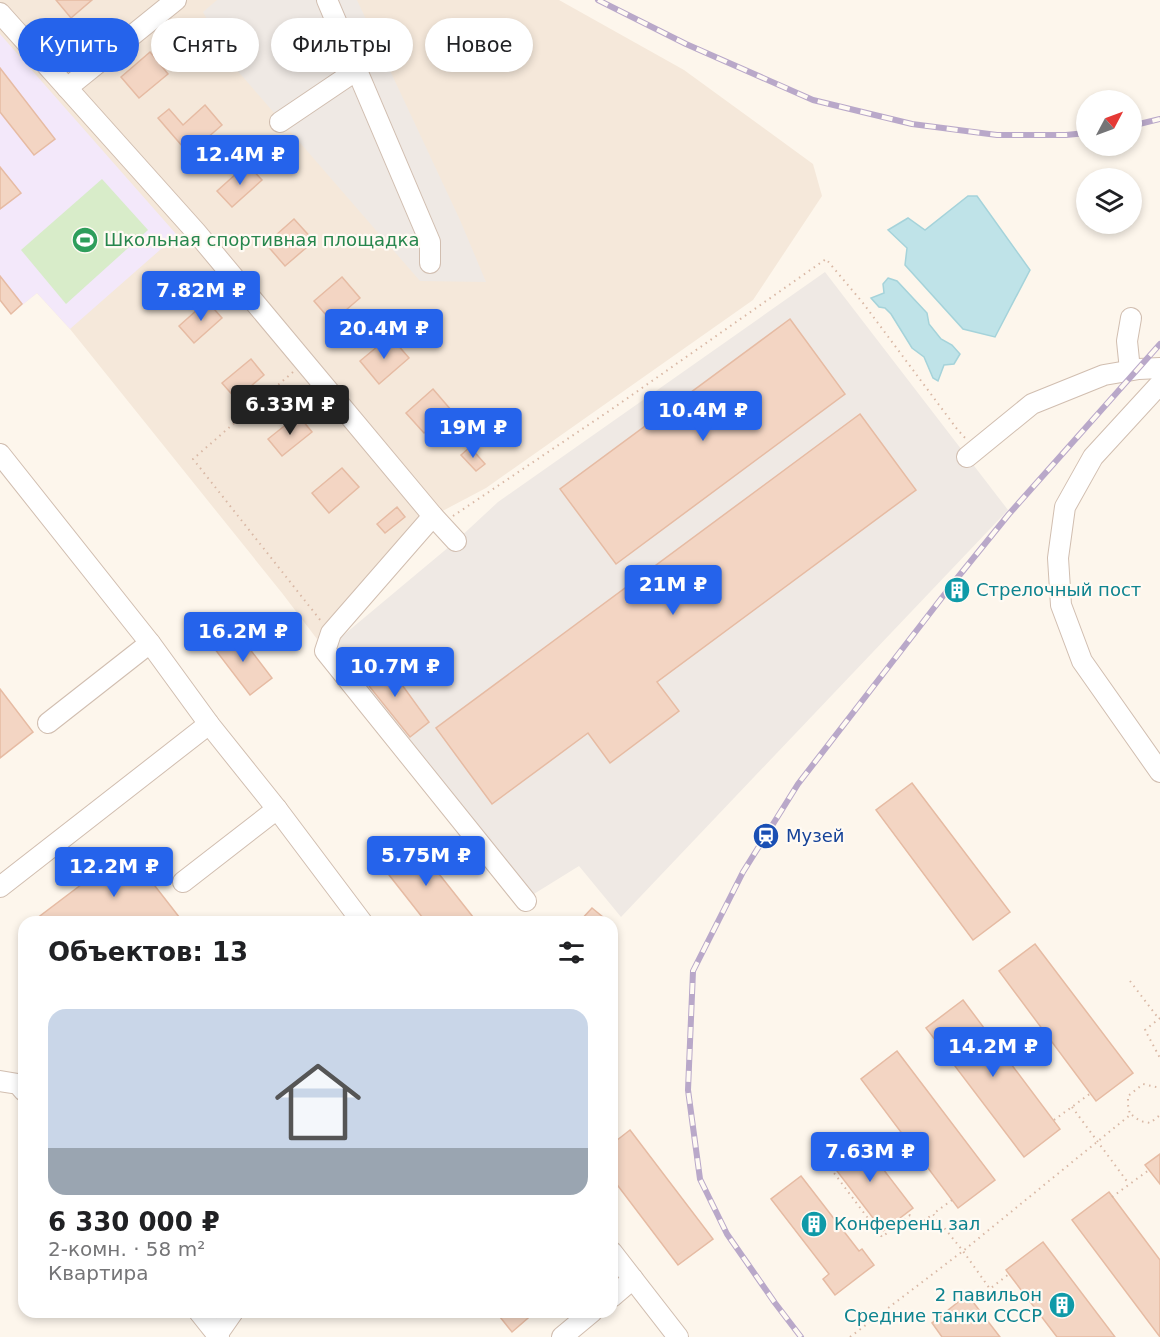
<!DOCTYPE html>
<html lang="ru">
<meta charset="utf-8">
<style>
:root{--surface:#fff;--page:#f2f2f2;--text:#202124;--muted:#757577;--line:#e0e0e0;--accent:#2563eb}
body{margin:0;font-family:"DejaVu Sans",sans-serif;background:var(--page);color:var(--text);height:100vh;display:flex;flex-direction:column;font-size:22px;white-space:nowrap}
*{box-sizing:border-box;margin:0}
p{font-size:20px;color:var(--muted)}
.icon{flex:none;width:33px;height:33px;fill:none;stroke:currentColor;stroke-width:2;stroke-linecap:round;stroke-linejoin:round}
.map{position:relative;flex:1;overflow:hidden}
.sheet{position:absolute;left:18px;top:916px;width:600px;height:402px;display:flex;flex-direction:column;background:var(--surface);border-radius:18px;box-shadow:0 3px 9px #0003}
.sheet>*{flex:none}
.top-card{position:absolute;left:18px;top:18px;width:600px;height:54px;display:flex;gap:12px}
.needle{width:39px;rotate:49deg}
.buttons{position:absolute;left:1076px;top:90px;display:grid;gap:12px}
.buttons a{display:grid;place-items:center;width:66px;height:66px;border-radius:50%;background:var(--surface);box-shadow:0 3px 9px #0003;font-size:30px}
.price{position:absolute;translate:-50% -51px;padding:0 14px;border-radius:6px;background:var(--accent);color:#fff;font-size:20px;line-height:39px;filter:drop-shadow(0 2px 3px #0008)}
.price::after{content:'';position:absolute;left:50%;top:36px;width:18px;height:14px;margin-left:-9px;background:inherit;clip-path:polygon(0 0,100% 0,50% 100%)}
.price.on{background:#222;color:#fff}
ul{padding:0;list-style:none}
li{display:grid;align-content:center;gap:12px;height:318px;padding:0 30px}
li+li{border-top:2px solid var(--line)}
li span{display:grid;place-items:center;height:186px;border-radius:18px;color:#555}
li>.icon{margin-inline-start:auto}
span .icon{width:108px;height:108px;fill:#fffc;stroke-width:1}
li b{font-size:26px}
h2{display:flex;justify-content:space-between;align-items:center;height:72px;padding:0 30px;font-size:26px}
.chip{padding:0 21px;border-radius:27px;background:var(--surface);box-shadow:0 3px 9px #0003;font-size:21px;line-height:54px}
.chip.on{background:var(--accent);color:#fff}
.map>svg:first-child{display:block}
</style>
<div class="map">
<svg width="1160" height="1337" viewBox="0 0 1160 1337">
<rect width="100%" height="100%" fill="#fdf6ec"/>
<polygon fill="#f5e8da" points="0,0 559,0 684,70 813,164 822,196 753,300 486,488 433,516 317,639 282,593 70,329 37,293 11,314 0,300"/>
<g fill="#efe9e4">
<polygon points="217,0 357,0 460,220 486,282 420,281 229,61 203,12"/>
<polygon points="825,272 1008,510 621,917 579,866 529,897 333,655 334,643 456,541 498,502"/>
</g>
<polygon fill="#f3e8fa" points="0,34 177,235 70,329 37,293 11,314 0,300"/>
<polygon fill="#d8ecc9" points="102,179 148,230 66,304 21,250"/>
<g fill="#bfe3e8" stroke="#a5d3da" stroke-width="1.5">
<polygon points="968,196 977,196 1030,270 995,337 963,329 905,265 907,248 888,230 908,218 925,230"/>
<polygon points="888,278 897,281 927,313 929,324 941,339 952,345 960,354 954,364 944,365 938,381 933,378 924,357 912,348 891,314 885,308 879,307 871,298 884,293 883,284"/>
</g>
<g fill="#f3d5c3" stroke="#e6bba3" stroke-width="1.5">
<polygon points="56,0 92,0 71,18"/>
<polygon points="150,52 168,74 139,98 121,77"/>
<polygon points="0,68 55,139 34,155 0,112"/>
<polygon points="205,105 222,125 189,154 158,118 169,109 183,125"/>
<polygon points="247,164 262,180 232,207 217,191"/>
<polygon points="0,167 21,193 0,209"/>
<polygon points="294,219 314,241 285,266 266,244"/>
<polygon points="0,276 22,304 11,314 0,300"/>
<polygon points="342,277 360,298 332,322 314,301"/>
<polygon points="207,301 222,318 194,343 179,326"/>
<polygon points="790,319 845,394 616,564 560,489"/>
<polygon points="390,336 409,358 379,384 360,361"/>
<polygon points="251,359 264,375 236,399 222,383"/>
<polygon points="433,389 451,410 424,433 406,413"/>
<polygon points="860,414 916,490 657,682 679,711 610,763 588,733 492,804 436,728"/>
<polygon points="298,415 312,432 282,456 268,439"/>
<polygon points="470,447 485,464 476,471 461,455"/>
<polygon points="342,468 359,487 329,513 312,493"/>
<polygon points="397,507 405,517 385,533 377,524"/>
<polygon points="236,631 272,678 250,695 214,648"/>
<polygon points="384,660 429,722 410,737 361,676"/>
<polygon points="0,689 33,732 0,758"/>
<polygon points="912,783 1010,912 973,940 876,810"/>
<polygon points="413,841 477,922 426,922 382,866"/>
<polygon points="127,850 183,922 32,922"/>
<polygon points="592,908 609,922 579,922"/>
<polygon points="1035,944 1133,1073 1096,1101 999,971"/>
<polygon points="963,1000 1060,1129 1024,1157 926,1028"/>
<polygon points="897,1051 995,1180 958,1208 861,1079"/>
<polygon points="630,1130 713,1239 678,1265 612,1178 612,1144"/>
<polygon points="857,1135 913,1208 883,1231 827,1158"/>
<polygon points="1160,1154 1160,1184 1145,1165"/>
<polygon points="801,1176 859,1251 862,1249 874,1265 835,1295 823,1279 829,1274 771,1199"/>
<polygon points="1109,1192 1160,1260 1160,1337 1072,1220"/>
<polygon points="1043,1242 1115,1337 1057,1337 1009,1274 1006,1270"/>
<polygon points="967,1295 973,1302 1000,1337 942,1337 932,1323"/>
<polygon points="496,1312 535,1312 512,1332"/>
</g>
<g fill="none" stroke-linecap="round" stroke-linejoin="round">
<defs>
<g id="minor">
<polyline points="327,0 430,242 430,263"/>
<polyline points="0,13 196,232 433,516 456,541"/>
<polyline points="67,88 176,0"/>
<polyline points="280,122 357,70"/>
<polyline points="1130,370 1127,341 1131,318"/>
<polyline points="1160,384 1093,457 1065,507 1058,558 1061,605 1082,661 1160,772"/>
<polyline points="0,454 150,643 209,724 277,809 362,922"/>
<polyline points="967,457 1032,404 1104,375 1139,369 1160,368"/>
<polyline points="433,516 331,633 325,651 526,901"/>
<polyline points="48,723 150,643"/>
<polyline points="183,882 277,809"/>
<polyline points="0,887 209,724"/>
<polyline points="0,1081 18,1084 24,1091"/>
<polyline points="612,1252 678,1337"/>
<polyline points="612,1297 633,1279"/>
<polyline points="199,1312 219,1337"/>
<polyline points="217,1335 233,1312"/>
<polyline points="562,1337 592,1312"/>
</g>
</defs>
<use href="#minor" stroke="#d1beb0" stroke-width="22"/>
<g stroke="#d9b8a5" stroke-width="2" stroke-dasharray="1.5 4.5" stroke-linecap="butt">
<polyline points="293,372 193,459 321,621"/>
<polyline points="453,516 612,409 826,259 863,303 957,429 966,439"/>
<polyline points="1130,981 1159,1019"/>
<polyline points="1160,1018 1145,1030 1160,1058"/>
<polyline points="1072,1107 1129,1184"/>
<polyline points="1132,1115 1140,1121 1150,1123 1160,1115"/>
<polyline points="1054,1120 1091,1093"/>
<polyline points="843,1147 840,1143 822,1157 882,1237 910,1215 918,1225"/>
<polyline points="1112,1197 1149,1170"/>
<polyline points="952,1200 933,1214 963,1251 990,1289"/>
<polyline points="914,1228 933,1214"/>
<polyline points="973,1302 1009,1274"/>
<polyline points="850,1337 963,1251 1130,1115 1128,1105 1128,1096 1143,1084 1160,1088"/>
</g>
<use href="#minor" stroke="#fff" stroke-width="20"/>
<defs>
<g id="rail">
<polyline points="598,0 686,44 813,100 912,124 997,135 1066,135 1086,133"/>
<polyline points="1131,126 1160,119"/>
<polyline points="801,1337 775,1303 727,1234 700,1179 688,1090 693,971 743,872 798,784 954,582 1009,514 1160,344"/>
</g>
</defs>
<use href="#rail" stroke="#b9a8c9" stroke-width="6"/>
<use href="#rail" stroke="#fffaf3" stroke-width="4" stroke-dasharray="11" stroke-linecap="butt"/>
</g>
<defs>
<symbol id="stadium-disc" viewBox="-11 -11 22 22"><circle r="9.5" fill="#2e9e5b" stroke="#fffaf3"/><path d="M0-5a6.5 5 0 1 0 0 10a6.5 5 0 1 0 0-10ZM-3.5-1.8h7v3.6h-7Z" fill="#fff"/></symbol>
<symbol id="building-disc" viewBox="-11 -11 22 22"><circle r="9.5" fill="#0f9aa8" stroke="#fffaf3"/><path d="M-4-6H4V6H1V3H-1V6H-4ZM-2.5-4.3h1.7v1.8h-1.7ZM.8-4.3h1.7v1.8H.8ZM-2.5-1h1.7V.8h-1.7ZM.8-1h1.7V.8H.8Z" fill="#fff"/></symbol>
<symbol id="station-disc" viewBox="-11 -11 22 22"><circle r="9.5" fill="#1a4fb4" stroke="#fffaf3"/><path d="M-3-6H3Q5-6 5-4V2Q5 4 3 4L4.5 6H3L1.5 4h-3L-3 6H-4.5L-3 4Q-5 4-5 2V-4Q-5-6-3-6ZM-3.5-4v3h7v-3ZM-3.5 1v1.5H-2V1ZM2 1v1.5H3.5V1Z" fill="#fff"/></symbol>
</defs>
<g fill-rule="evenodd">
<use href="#stadium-disc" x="70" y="225" width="30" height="30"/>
<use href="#building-disc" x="942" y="575" width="30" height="30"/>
<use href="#station-disc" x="751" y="821" width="30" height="30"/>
<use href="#building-disc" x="799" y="1209" width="30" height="30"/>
<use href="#building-disc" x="1047" y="1290" width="30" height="30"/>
</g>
<g text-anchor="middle" stroke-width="4.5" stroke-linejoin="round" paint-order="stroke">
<g font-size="18" fill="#27864d" stroke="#fffaf3" text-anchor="start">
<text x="104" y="246">Школьная спортивная площадка</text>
</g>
<g font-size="18" fill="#0d838f" stroke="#fffaf3" text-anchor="start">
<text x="976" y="596">Стрелочный пост</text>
<text x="834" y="1230">Конференц зал</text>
<text x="1042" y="1301" text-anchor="end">2 павильон<tspan x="1042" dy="21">Средние танки СССР</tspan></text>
</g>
<g font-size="18" fill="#164399" stroke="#fffaf3" text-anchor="start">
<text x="786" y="842">Музей</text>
</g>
</g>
</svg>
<div class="buttons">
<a><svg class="needle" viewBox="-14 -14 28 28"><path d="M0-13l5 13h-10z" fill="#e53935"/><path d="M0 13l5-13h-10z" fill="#757577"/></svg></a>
<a><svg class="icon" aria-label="layers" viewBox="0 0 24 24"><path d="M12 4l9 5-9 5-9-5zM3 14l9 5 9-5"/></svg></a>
</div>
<b class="price" style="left:240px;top:186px">12.4M ₽</b>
<b class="price" style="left:201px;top:322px">7.82M ₽</b>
<b class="price" style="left:384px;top:360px">20.4M ₽</b>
<b class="price on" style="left:290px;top:436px">6.33M ₽</b>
<b class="price" style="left:703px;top:442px">10.4M ₽</b>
<b class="price" style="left:473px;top:459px">19M ₽</b>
<b class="price" style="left:673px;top:616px">21M ₽</b>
<b class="price" style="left:243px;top:663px">16.2M ₽</b>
<b class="price" style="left:395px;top:698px">10.7M ₽</b>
<b class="price" style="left:426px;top:887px">5.75M ₽</b>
<b class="price" style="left:114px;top:898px">12.2M ₽</b>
<b class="price" style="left:993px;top:1078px">14.2M ₽</b>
<b class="price" style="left:870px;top:1183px">7.63M ₽</b>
<div class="top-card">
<a class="chip on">Купить</a>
<a class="chip">Снять</a>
<a class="chip">Фильтры</a>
<a class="chip">Новое</a>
</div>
<section class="sheet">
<h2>Объектов: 13<svg class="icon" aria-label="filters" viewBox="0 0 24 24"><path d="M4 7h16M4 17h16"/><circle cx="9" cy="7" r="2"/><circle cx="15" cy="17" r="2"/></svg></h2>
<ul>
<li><span style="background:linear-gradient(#c9d6e8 75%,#9aa5b1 0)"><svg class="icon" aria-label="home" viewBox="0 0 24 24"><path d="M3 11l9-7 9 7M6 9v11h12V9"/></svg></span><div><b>6 330 000 ₽</b><p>2-комн. · 58 m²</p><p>Квартира</p></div></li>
</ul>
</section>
</div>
